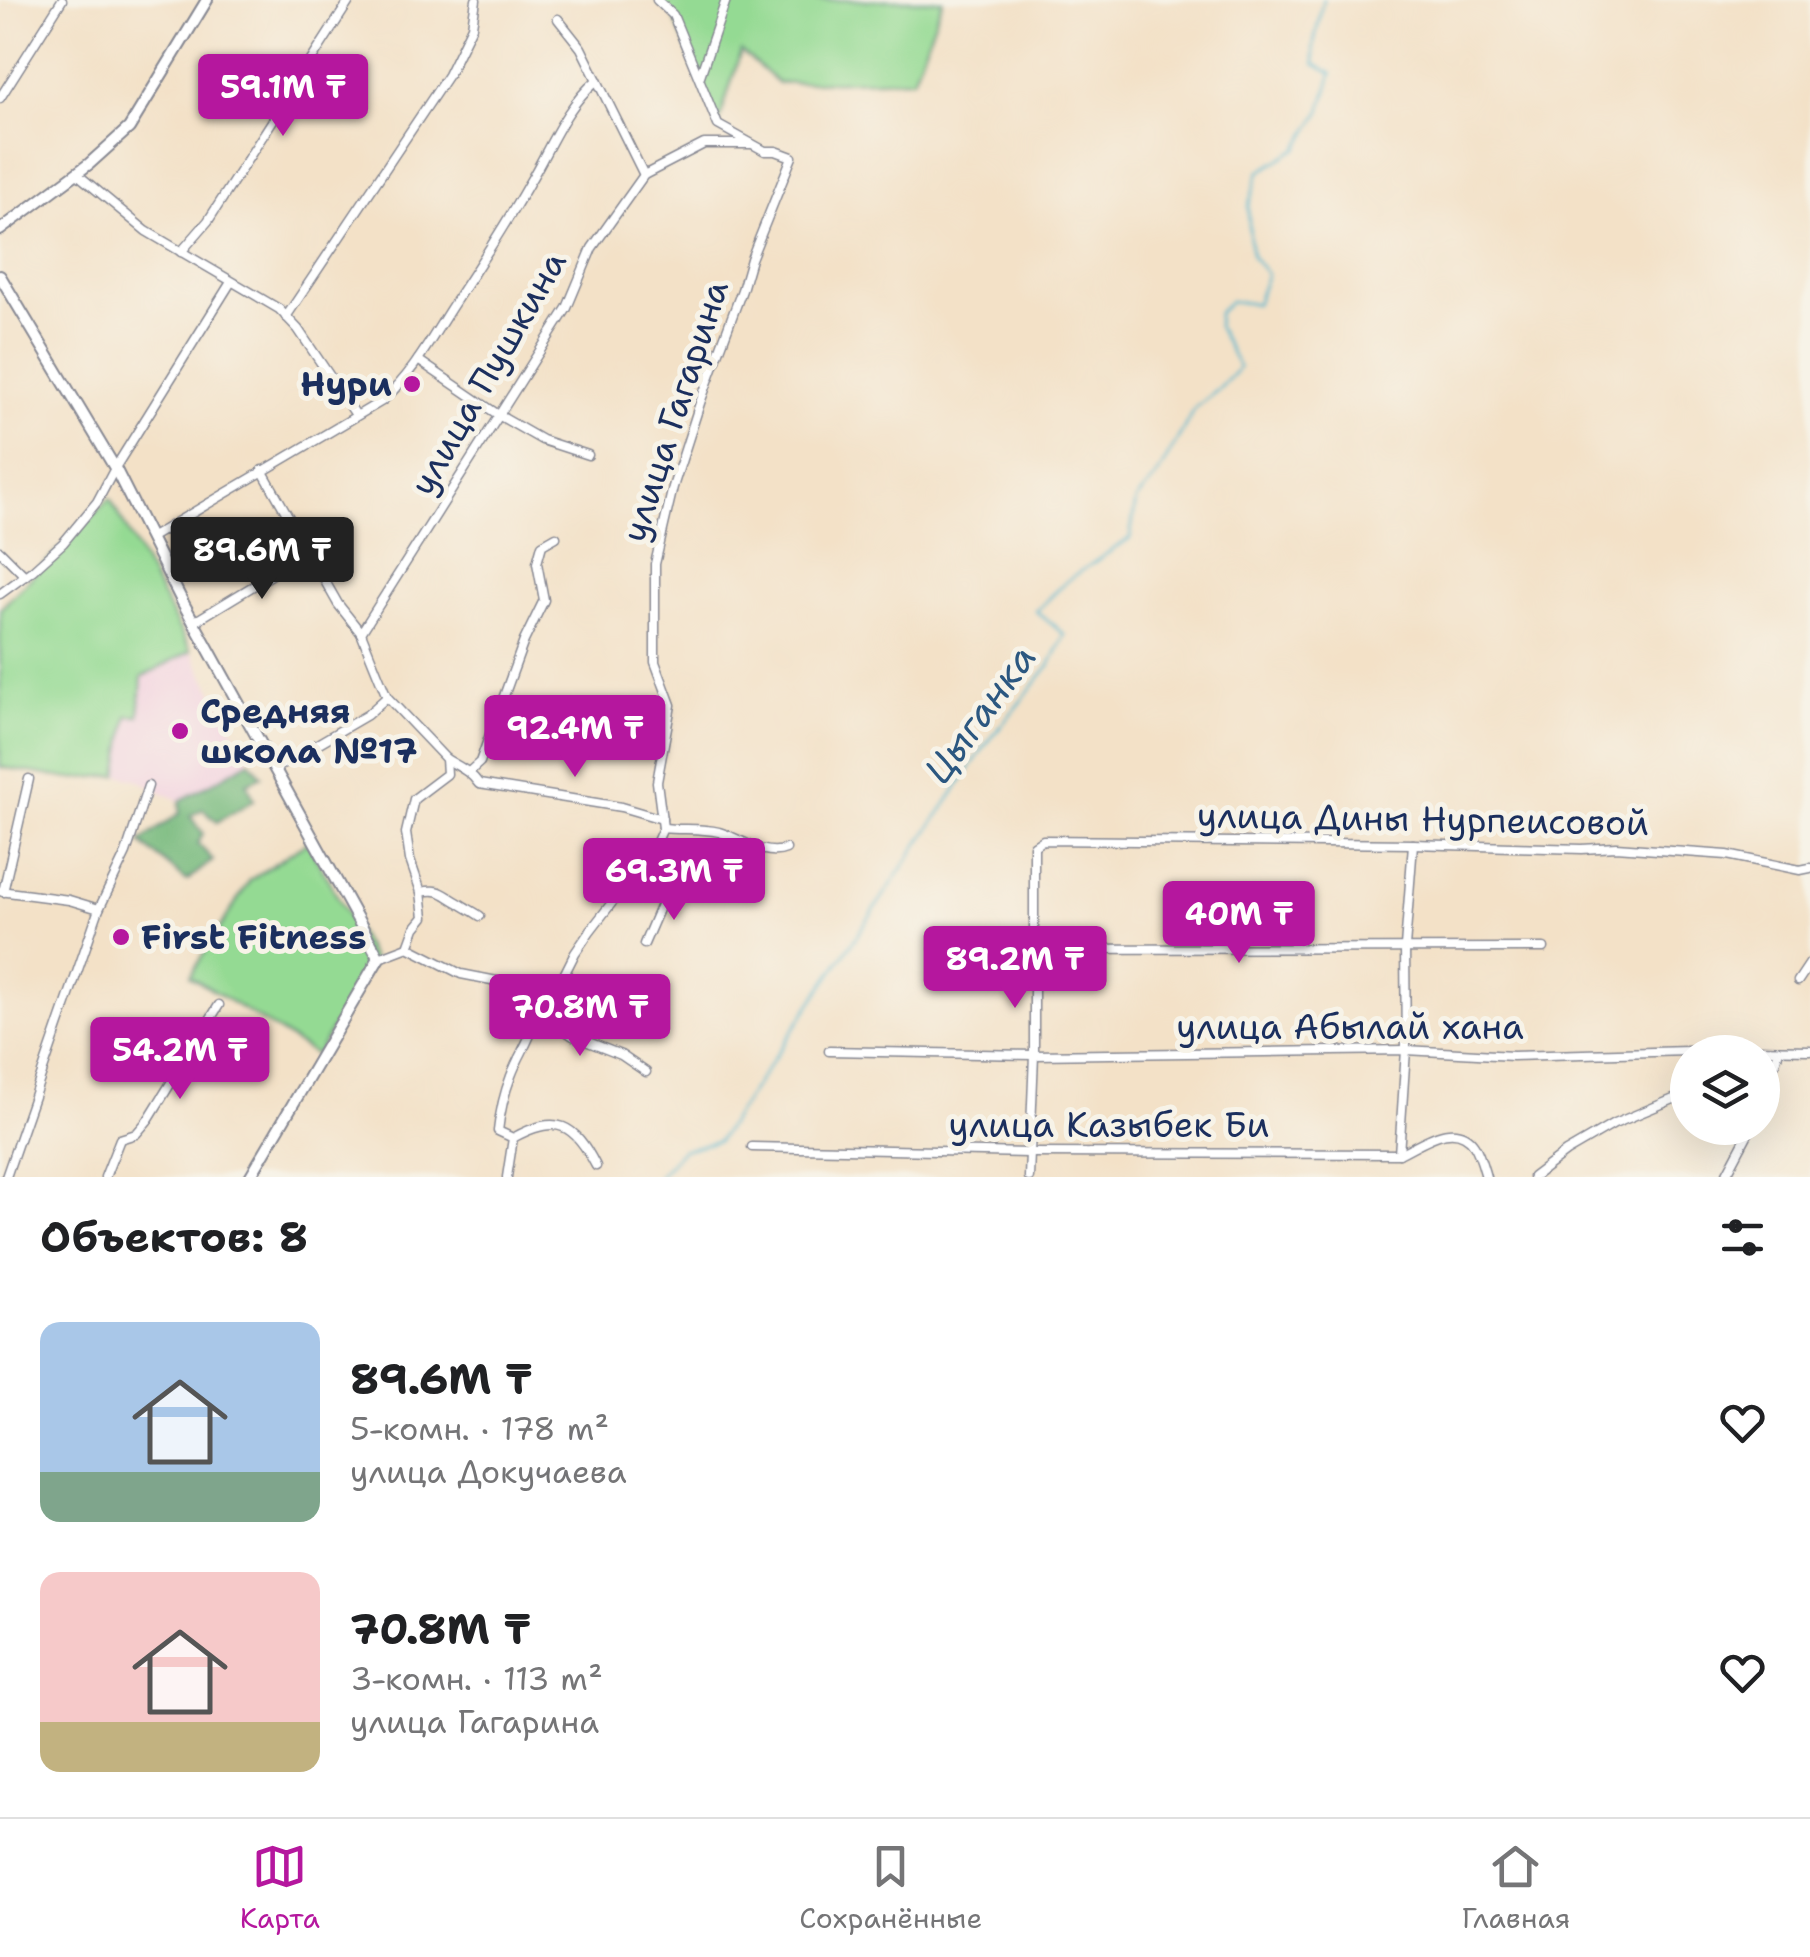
<!DOCTYPE html>
<html lang="ru">
<meta charset="utf-8">
<style>
:root{--surface:#fff;--page:#f2f2f2;--text:#202124;--muted:#757577;--line:#e0e0e0;--accent:#b5179e}
body{margin:0;font-family:"Shantell Sans",sans-serif;background:var(--page);color:var(--text);height:100vh;display:flex;flex-direction:column;font-size:38px;white-space:nowrap}
*{box-sizing:border-box;margin:0}
p{font-size:32px;color:var(--muted)}
.icon{flex:none;width:55px;height:55px;fill:none;stroke:currentColor;stroke-width:2;stroke-linecap:round;stroke-linejoin:round}
.map{position:relative;height:1177px;overflow:hidden}
.side{display:flex;flex-direction:column;background:var(--surface);flex:1}
.side>*{flex:none}
.controls{position:absolute;left:1670px;top:1035px;display:grid;gap:20px}
.controls a{display:grid;place-items:center;width:110px;height:110px;border-radius:50%;background:var(--surface);box-shadow:0 10px 40px #0002;font-size:50px}
.price{position:absolute;translate:-50% -85px;padding:0 22px;border-radius:10px;background:var(--accent);color:#fff;font-size:32px;line-height:65px;filter:drop-shadow(0 2px 5px #0008)}
.price::after{content:'';position:absolute;left:50%;top:60px;width:30px;height:22px;margin-left:-15px;background:inherit;clip-path:polygon(0 0,100% 0,50% 100%)}
.price.on{background:#222;color:#fff}
ul{padding:0;list-style:none}
li{display:flex;align-items:center;gap:30px;height:250px;padding:0 40px}
li span{display:grid;place-items:center;flex:none;width:280px;height:200px;border-radius:20px;color:#555}
li>.icon{margin-inline-start:auto}
span .icon{width:120px;height:120px;fill:#fffc;stroke-width:1}
li b{font-size:42px}
h2{display:flex;justify-content:space-between;align-items:center;height:120px;padding:0 40px;font-size:42px}
.dock{display:flex;justify-content:space-around;align-items:center;height:140px;border-top:2px solid var(--line);background:var(--surface);font-size:28px;color:var(--muted)}
.dock a{display:grid;justify-items:center;gap:5px}
.dock .on{color:var(--accent)}
.map>svg:first-child{display:block}
</style>
<div class="map">
<svg width="1810" height="1177" viewBox="0 0 1810 1177">
<rect width="100%" height="100%" fill="#f7f3e8"/>
<filter id="ink" filterUnits="userSpaceOnUse"><feTurbulence type="fractalNoise" baseFrequency=".01" numOctaves="2"/><feDisplacementMap in="SourceGraphic" scale="20" xChannelSelector="R" yChannelSelector="G"/><feConvolveMatrix kernelMatrix="1 2 1 2 8 2 1 2 1" color-interpolation-filters="sRGB"/></filter>
<filter id="wash" filterUnits="userSpaceOnUse"><feTurbulence type="fractalNoise" baseFrequency=".0048" numOctaves="4" result="noise"/><feDisplacementMap in="SourceGraphic" scale="40" xChannelSelector="R" yChannelSelector="G"/><feGaussianBlur stdDeviation="2.25" result="paint"/><feColorMatrix in="noise" values="0 0 0 0 0 0 0 0 0 0 0 0 0 0 0 0 0 1.4 0 .05"/><feComposite in="paint" operator="in"/></filter>
<g filter="url(#wash)">
<rect width="100%" height="100%" fill="#f3e1c7"/>
<polygon fill="#f3cfdf" points="191,651 250,761 180,801 136,779 118,775 128,715 139,715 142,677"/>
<g fill="#94da93" stroke="#588478" stroke-width="2.5">
<polygon points="657,0 943,0 913,79 778,83 741,51 718,125 673,15"/>
<polygon points="110,498 191,651 142,677 139,716 128,716 118,775 70,779 0,767 0,609"/>
<polygon points="307,842 373,960 316,1055 190,976 250,880"/>
</g>
<polygon fill="#77ba7d" stroke="#49746e" stroke-width="2.5" points="250,761 262,776 247,783 254,800 217,822 203,809 190,816 203,833 198,844 213,860 187,881 140,842 180,813 180,801"/>
<g fill="none" stroke-linecap="round" stroke-linejoin="round">
<polyline stroke="#4fb5ce" stroke-width="2.5" points="658,1177 682,1150 718,1141 985,746 1050,665 1065,635 1036,611 1068,580 1130,538 1136,500 1157,476 1195,408 1219,389 1239,368 1217,326 1218,313 1230,301 1256,304 1267,274 1252,256 1250,240 1248,207 1259,172 1298,148 1321,111 1332,74 1315,64 1313,48 1323,0"/>
</g>
</g>
<g filter="url(#ink)">
<g fill="none" stroke-linecap="round" stroke-linejoin="round">
<defs>
<polyline id="pedestrian" points="209,721 239,705"/>
<g id="minor">
<polyline points="558,19 581,48 644,175"/>
<polyline points="700,76 726,0"/>
<polyline points="0,98 62,0"/>
<polyline points="76,173 146,231 279,309 298,329 356,415"/>
<polyline points="181,252 208,221 350,0"/>
<polyline points="286,317 448,75 472,26 476,0"/>
<polyline points="418,360 500,416 542,440 588,455"/>
<polyline points="262,470 338,604 361,633"/>
<path d="M150 538 382 401C412 375 430 341 451 308 478 267 505 226 529 183 551 147 564 108 597 80"/>
<polyline points="0,551 25,576"/>
<polyline points="0,594 33,570 63,543 97,502 115,468 231,282"/>
<polyline points="194,622 309,552"/>
<polyline points="387,697 446,759 447,774 414,799 406,833 410,860 421,892 424,917 415,928 408,947"/>
<path d="M446 759C459 767 470 771 479 784L621 807 662 819"/>
<polyline points="276,768 367,715 387,697 361,633 567,308 592,248 644,175 704,144 750,144"/>
<polyline points="470,771 480,762 524,641 544,600 537,563 542,545 556,537"/>
<path d="M663 828C681 830 701 828 719 832 740 838 765 858 786 849"/>
<polyline points="0,891 69,900 99,909"/>
<polyline points="3,892 29,779"/>
<path d="M421 892C442 888 442 894 459 903 466 908 473 911 480 916"/>
<polyline points="644,944 669,886"/>
<polyline points="934,949 1544,948"/>
<polyline points="379,958 408,947 461,974 507,983 523,996 542,994 563,977 575,953 590,931 624,887 647,864 663,828 657,782 671,705 655,662 655,564 673,487 701,400 742,290 751,259 792,157 776,151 765,151 718,125 673,15 657,0"/>
<polyline points="1798,981 1810,963"/>
<polyline points="537,1012 573,1036 621,1055 646,1072"/>
<polyline points="829,1051 1034,1055 1406,1050 1513,1056 1758,1049 1810,1050"/>
<polyline points="1762,1105 1779,1050"/>
<path d="M513 1138C557 1114 574 1123 596 1166"/>
<path d="M752 1147 1029 1153 1399 1154C1421 1144 1455 1117 1474 1145 1480 1154 1483 1167 1486 1177"/>
<polyline points="1399,1154 1406,1050 1405,947 1413,844"/>
<polyline points="6,1177 99,909 126,853 148,786"/>
<polyline points="105,1177 120,1139 136,1134 148,1120 219,1005"/>
<path d="M507 1177 513 1138 498 1131C500 1112 504 1094 511 1076 522 1045 541 1031 533 995"/>
<polyline points="1029,1177 1034,1055 1034,846 1043,840 1413,844 1582,849 1616,847 1727,855 1800,870 1810,868"/>
<polyline points="1533,1177 1566,1152 1614,1124 1688,1093"/>
<polyline points="1725,1177 1751,1128"/>
</g>
<g id="tertiary">
<polyline points="0,230 89,164 129,128 207,0"/>
<polyline points="0,276 115,468 182,601 379,958 250,1177"/>
</g>
</defs>
<use href="#pedestrian" stroke="#878892" stroke-width="10"/>
<use href="#minor" stroke="#878892" stroke-width="11"/>
<use href="#tertiary" stroke="#878892" stroke-width="14"/>
<use href="#pedestrian" stroke="#fff" stroke-width="6"/>
<use href="#minor" stroke="#fff" stroke-width="8"/>
<use href="#tertiary" stroke="#fff" stroke-width="10"/>
</g>
</g>
<g fill="#b5179e" stroke="#f7f3e8" stroke-width="4">
<circle cx="412" cy="384" r="10"/>
<circle cx="180" cy="731" r="10"/>
<circle cx="121" cy="937" r="10"/>
</g>
<g text-anchor="middle" stroke-width="10" stroke-linejoin="round" paint-order="stroke">
<g font-size="35" fill="#1b2f5e" stroke="#f7f3e8">
<text transform="translate(488 373) rotate(-60)" y="12">улица Пушкина</text>
<text transform="translate(675 411) rotate(-72)" y="12">улица Гагарина</text>
<text transform="translate(1423 819) rotate(1)" y="12">улица Дины Нурпеисовой</text>
<text x="1350" y="1039">улица Абылай хана</text>
<text x="1109" y="1137">улица Казыбек Би</text>
</g>
<g font-size="35" font-weight="bold" fill="#1b2f5e" stroke="#f7f3e8" text-anchor="start">
<text x="392" y="396" text-anchor="end">Нури</text>
<text x="200" y="723">Средняя<tspan x="200" dy="40">школа №17</tspan></text>
<text x="141" y="949">First Fitness</text>
</g>
<g font-size="38" font-style="italic" fill="#2b5780" stroke="#f7f3e8">
<text transform="translate(980 714) rotate(-54)" y="13">Цыганка</text>
</g>
</g>
</svg>
<div class="controls">
<a><svg class="icon" aria-label="layers" viewBox="0 0 24 24"><path d="M12 4l9 5-9 5-9-5zM3 14l9 5 9-5"/></svg></a>
</div>
<b class="price" style="left:283px;top:139px">59.1M ₸</b>
<b class="price on" style="left:262px;top:602px">89.6M ₸</b>
<b class="price" style="left:575px;top:780px">92.4M ₸</b>
<b class="price" style="left:674px;top:923px">69.3M ₸</b>
<b class="price" style="left:1239px;top:966px">40M ₸</b>
<b class="price" style="left:1015px;top:1011px">89.2M ₸</b>
<b class="price" style="left:580px;top:1059px">70.8M ₸</b>
<b class="price" style="left:180px;top:1102px">54.2M ₸</b>
</div>
<section class="side">
<h2>Объектов: 8<svg class="icon" aria-label="filters" viewBox="0 0 24 24"><path d="M4 7h16M4 17h16"/><circle cx="9" cy="7" r="2"/><circle cx="15" cy="17" r="2"/></svg></h2>
<ul>
<li><span style="background:linear-gradient(#a9c7e8 75%,#7fa58c 0)"><svg class="icon" aria-label="home" viewBox="0 0 24 24"><path d="M3 11l9-7 9 7M6 9v11h12V9"/></svg></span><div><b>89.6M ₸</b><p>5-комн. · 178 m²</p><p>улица Докучаева</p></div><svg class="icon" aria-label="heart" viewBox="0 0 24 24"><path d="M12 20l-8-8c-3-5 5-10 8-4 3-6 11-1 8 4z"/></svg></li>
<li><span style="background:linear-gradient(#f6c9c9 75%,#c2b280 0)"><svg class="icon" aria-label="home" viewBox="0 0 24 24"><path d="M3 11l9-7 9 7M6 9v11h12V9"/></svg></span><div><b>70.8M ₸</b><p>3-комн. · 113 m²</p><p>улица Гагарина</p></div><svg class="icon" aria-label="heart" viewBox="0 0 24 24"><path d="M12 20l-8-8c-3-5 5-10 8-4 3-6 11-1 8 4z"/></svg></li>
</ul>
</section>
<nav class="dock">
<a class="on"><svg class="icon" aria-label="map" viewBox="0 0 24 24"><path d="M3 6l6-2 6 2 6-2v14l-6 2-6-2-6 2zM9 4v14M15 6v14"/></svg>Карта</a>
<a><svg class="icon" aria-label="saved" viewBox="0 0 24 24"><path d="M7 4h10v16l-5-4-5 4z"/></svg>Сохранённые</a>
<a><svg class="icon" aria-label="home" viewBox="0 0 24 24"><path d="M3 11l9-7 9 7M6 9v11h12V9"/></svg>Главная</a>
</nav>
